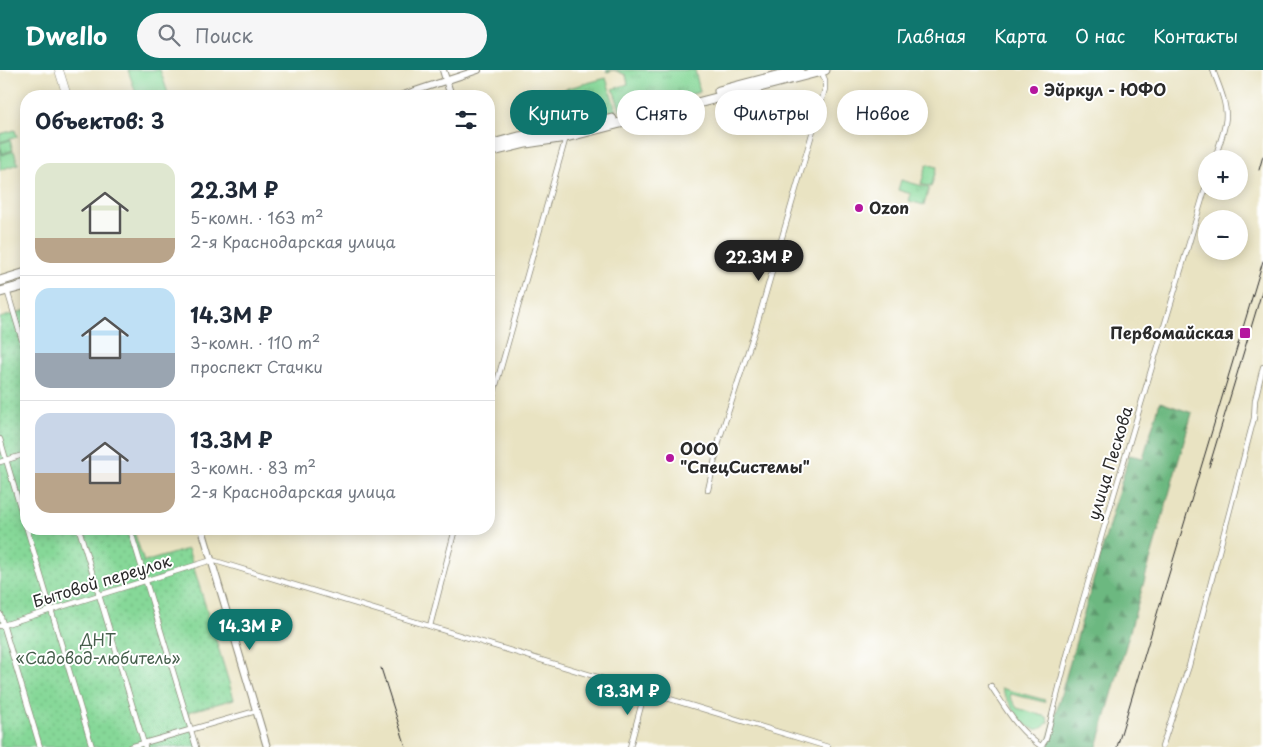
<!DOCTYPE html>
<html lang="ru">
<meta charset="utf-8">
<style>
:root{--surface:#fff;--page:#f6f6f7;--text:#1f2937;--muted:#747a83;--line:#e0e1e3;--accent:#0f766e}
body{margin:0;font-family:"Playpen Sans",sans-serif;background:var(--page);color:var(--text);height:100vh;display:flex;flex-direction:column;font-size:19px;white-space:nowrap}
*{box-sizing:border-box;margin:0}
p{font-size:16px;color:var(--muted)}
.icon{flex:none;width:28px;height:28px;fill:none;stroke:currentColor;stroke-width:2;stroke-linecap:round;stroke-linejoin:round}
.map{position:relative;flex:1;overflow:hidden}
.side{position:absolute;left:20px;top:20px;width:475px;height:445px;display:flex;flex-direction:column;background:var(--surface);border-radius:20px;box-shadow:0 2px 12px #0003}
.side>*{flex:none}
.banner{position:absolute;left:510px;top:20px;width:475px;height:45px;display:flex;gap:10px}
.tools{position:absolute;left:1198px;top:80px;display:grid;gap:10px}
.tools a{display:grid;place-items:center;width:50px;height:50px;border-radius:50%;background:var(--surface);box-shadow:0 2px 12px #0003;font-size:25px}
.price{position:absolute;translate:-50% -42px;padding:0 11px;border-radius:18px;background:var(--accent);color:#fff;font-size:16px;line-height:32px;filter:drop-shadow(0 1px 2px #0008)}
.price::after{content:'';position:absolute;left:50%;top:30px;width:15px;height:11px;margin-left:-8px;background:inherit;clip-path:polygon(0 0,100% 0,50% 100%)}
.price.on{background:#222;color:#fff}
ul{padding:0;list-style:none}
li{display:flex;align-items:center;gap:15px;height:125px;padding:0 15px}
li+li{border-top:1px solid var(--line)}
li span{display:grid;place-items:center;flex:none;width:140px;height:100px;border-radius:15px;color:#555}
li>.icon{margin-inline-start:auto}
span .icon{width:60px;height:60px;fill:#fffc;stroke-width:1}
li b{font-size:21px}
h2{display:flex;justify-content:space-between;align-items:center;height:60px;padding:0 15px;font-size:21px}
.pill{padding:0 18px;border-radius:22px;background:var(--surface);box-shadow:0 2px 12px #0003;font-size:18px;line-height:45px}
.pill.on{background:var(--accent);color:#fff}
header{display:flex;align-items:center;gap:30px;box-sizing:border-box;height:70px;padding:0 25px;background:var(--accent);color:#fff}
header strong{font-size:24px}
nav{display:flex;gap:28px;margin-inline-start:auto;font-size:18px}
.search{width:350px;height:45px;background:var(--page);display:flex;align-items:center;gap:12px;box-sizing:border-box;padding:0 18px;border-radius:28px;color:var(--muted);font-size:19px}
.map>svg:first-child{display:block}
</style>
<header>
<strong>Dwello</strong>
<div class="search"><svg class="icon" aria-label="search" viewBox="0 0 24 24"><circle cx="10" cy="10" r="6"/><path d="M15 15l6 6"/></svg>Поиск</div>
<nav><a>Главная</a><a>Карта</a><a>О нас</a><a>Контакты</a></nav>
</header>
<div class="map">
<svg width="1263" height="677" viewBox="0 0 1263 677">
<defs>
<pattern id="forest-firs" width="22" height="20" patternUnits="userSpaceOnUse" patternTransform="scale(1.25)"><rect width="22" height="20" fill="#6cb880"/><path d="M5 1l3.5 6h-7zM16 11l3.5 6h-7z" fill="#599669"/></pattern>
<pattern id="park-tufts" width="24" height="20" patternUnits="userSpaceOnUse" patternTransform="scale(1.25)"><rect width="24" height="20" fill="#86d898"/><path d="M3 7l-1-3M5 7V3M7 7l1-3M15 17l-1-3M17 17v-4M19 17l1-3" fill="none" stroke="#74ba83"/></pattern>
<pattern id="garden-dots" width="8" height="8" patternUnits="userSpaceOnUse" patternTransform="scale(1.25)"><rect width="8" height="8" fill="#86d898"/><path d="M2 2h.1M6 6h.1" fill="none" stroke="#74ba83" stroke-width="1.8" stroke-linecap="round"/></pattern>
</defs>
<rect width="100%" height="100%" fill="#fff"/>
<filter id="ink" filterUnits="userSpaceOnUse"><feTurbulence type="fractalNoise" baseFrequency=".02" numOctaves="2"/><feDisplacementMap in="SourceGraphic" scale="10" xChannelSelector="R" yChannelSelector="G"/><feConvolveMatrix kernelMatrix="1 2 1 2 8 2 1 2 1" color-interpolation-filters="sRGB"/></filter>
<filter id="wash" filterUnits="userSpaceOnUse"><feTurbulence type="fractalNoise" baseFrequency=".0096" numOctaves="4" result="noise"/><feDisplacementMap in="SourceGraphic" scale="20" xChannelSelector="R" yChannelSelector="G"/><feGaussianBlur stdDeviation="1.12" result="paint"/><feColorMatrix in="noise" values="0 0 0 0 0 0 0 0 0 0 0 0 0 0 0 0 0 1.4 0 .05"/><feComposite in="paint" operator="in"/></filter>
<g filter="url(#wash)">
<rect width="100%" height="100%" fill="#e9e3c2"/>
<g fill="#86d898" stroke="#588262">
<polygon points="128,0 160,0 169,26 137,26"/>
<polygon points="15,60 17,67 0,72 0,64"/>
<polygon points="0,78 2,85 14,81 18,94 0,100"/>
<polygon points="927,94 937,97 931,117 921,114"/>
<path d="M1001 618 1045 630 1044 632 1011 624 1010 627 1017 638 1047 647 1048 652C1030 677 1009 631 1001 618Z"/>
</g>
<polygon fill="url(#forest-firs)" stroke="#4c7256" points="1160,332 1192,343 1097,677 1046,677 1129,385 1143,388"/>
<g fill="url(#park-tufts)" stroke="#588262">
<polygon points="606,0 695,0 700,22 621,42 613,19 628,14 626,5 614,0 607,2"/>
<polygon points="606,8 617,43 582,51 578,35 563,31 543,36 539,22 545,21 546,24"/>
<polygon points="10,70 13,80 2,84 0,73"/>
<polygon points="901,110 929,118 924,135 909,131 911,124 898,120"/>
</g>
<polygon fill="url(#garden-dots)" stroke="#588262" points="26,240 26,459 133,459 144,492 188,479 234,629 188,642 198,677 0,677 0,248"/>
</g>
<g filter="url(#ink)">
<g fill="none" stroke-linecap="round" stroke-linejoin="round">
<defs>
<g id="street">
<path d="M1213 0C1219 17 1229 36 1225 54 1223 66 1218 77 1215 89"/>
<polyline points="7,220 26,284"/>
<polyline points="489,340 566,67"/>
<polyline points="0,369 26,457"/>
<polyline points="0,392 26,384"/>
<polyline points="708,420 720,367 756,257 825,19 825,10 821,1"/>
<polyline points="27,459 92,677"/>
<polyline points="79,459 145,677"/>
<polyline points="130,459 196,677"/>
<polyline points="0,544 40,677"/>
<polyline points="0,556 212,490 828,677"/>
<polyline points="430,556 455,459"/>
<path d="M991 616C1007 640 1017 660 1042 677"/>
<polyline points="130,677 256,641"/>
<polyline points="630,677 645,621"/>
<polyline points="1041,677 1046,669 1069,578 1103,461 1206,116"/>
<polyline points="1162,677 1189,596 1254,348 1255,330 1263,297"/>
</g>
<g id="secondary">
<polyline points="443,0 451,26"/>
<polyline points="400,26 478,0"/>
<polyline points="202,459 267,677"/>
</g>
<polyline id="primary" points="59,0 67,26"/>
<g id="highway">
<polyline points="719,21 799,0"/>
<polyline points="489,75 519,67 564,61 612,49"/>
<polyline points="489,82 526,73 566,67 825,0"/>
<polyline points="0,211 26,203"/>
<polyline points="0,222 26,215"/>
</g>
</defs>
<use href="#street" stroke="#8a8776" stroke-width="6"/>
<use href="#secondary" stroke="#8a8776" stroke-width="8"/>
<use href="#primary" stroke="#8a8776" stroke-width="9"/>
<use href="#highway" stroke="#8a8776" stroke-width="11"/>
<use href="#street" stroke="#fff" stroke-width="4.5"/>
<use href="#secondary" stroke="#fff" stroke-width="6"/>
<use href="#primary" stroke="#fff" stroke-width="8"/>
<use href="#highway" stroke="#fff" stroke-width="9"/>
<g stroke="#2b2b2b" stroke-width="1">
<polyline points="1259,100 1263,86"/>
<polyline points="1209,397 1263,218"/>
<polyline points="381,598 406,677"/>
<polyline points="1117,677 1263,191"/>
</g>
</g>
</g>
<g fill="#b5179e" stroke="#fff" stroke-width="2">
<circle cx="1034" cy="20" r="5"/>
<circle cx="859" cy="138" r="5"/>
<rect x="1239" y="257" width="12" height="12" rx="2.5"/>
<circle cx="670" cy="388" r="5"/>
</g>
<g text-anchor="middle" stroke-width="4" stroke-linejoin="round" paint-order="stroke">
<g font-size="16" font-weight="bold" fill="#2b2b2b" stroke="#fff" text-anchor="start">
<text x="1044" y="26">Эйркул - ЮФО</text>
<text x="869" y="144">Ozon</text>
<text x="1234" y="269" text-anchor="end">Первомайская</text>
<text x="680" y="385">ООО<tspan x="680" dy="18">"СпецСистемы"</tspan></text>
</g>
<g font-size="16" fill="#2b2b2b" stroke="#fff">
<text transform="translate(1110 393) rotate(-73)" y="6">улица Пескова</text>
<text transform="translate(102 511) rotate(-17)" y="6">Бытовой переулок</text>
</g>
<g font-size="16" fill="#465f4c" stroke="#fff">
<text x="98" y="576">ДНТ<tspan x="98" dy="18">«Садовод-любитель»</tspan></text>
</g>
</g>
</svg>
<div class="tools">
<a>+</a>
<a>−</a>
</div>
<b class="price on" style="left:759px;top:212px">22.3M ₽</b>
<b class="price" style="left:250px;top:581px">14.3M ₽</b>
<b class="price" style="left:628px;top:646px">13.3M ₽</b>
<div class="banner">
<a class="pill on">Купить</a>
<a class="pill">Снять</a>
<a class="pill">Фильтры</a>
<a class="pill">Новое</a>
</div>
<section class="side">
<h2>Объектов: 3<svg class="icon" aria-label="filters" viewBox="0 0 24 24"><path d="M4 7h16M4 17h16"/><circle cx="9" cy="7" r="2"/><circle cx="15" cy="17" r="2"/></svg></h2>
<ul>
<li><span style="background:linear-gradient(#dfe7d0 75%,#b9a48a 0)"><svg class="icon" aria-label="home" viewBox="0 0 24 24"><path d="M3 11l9-7 9 7M6 9v11h12V9"/></svg></span><div><b>22.3M ₽</b><p>5-комн. · 163 m²</p><p>2-я Краснодарская улица</p></div></li>
<li><span style="background:linear-gradient(#bfe0f5 65%,#9aa5b1 0)"><svg class="icon" aria-label="home" viewBox="0 0 24 24"><path d="M3 11l9-7 9 7M6 9v11h12V9"/></svg></span><div><b>14.3M ₽</b><p>3-комн. · 110 m²</p><p>проспект Стачки</p></div></li>
<li><span style="background:linear-gradient(#c9d6e8 60%,#b9a48a 0)"><svg class="icon" aria-label="home" viewBox="0 0 24 24"><path d="M3 11l9-7 9 7M6 9v11h12V9"/></svg></span><div><b>13.3M ₽</b><p>3-комн. · 83 m²</p><p>2-я Краснодарская улица</p></div></li>
</ul>
</section>
</div>
